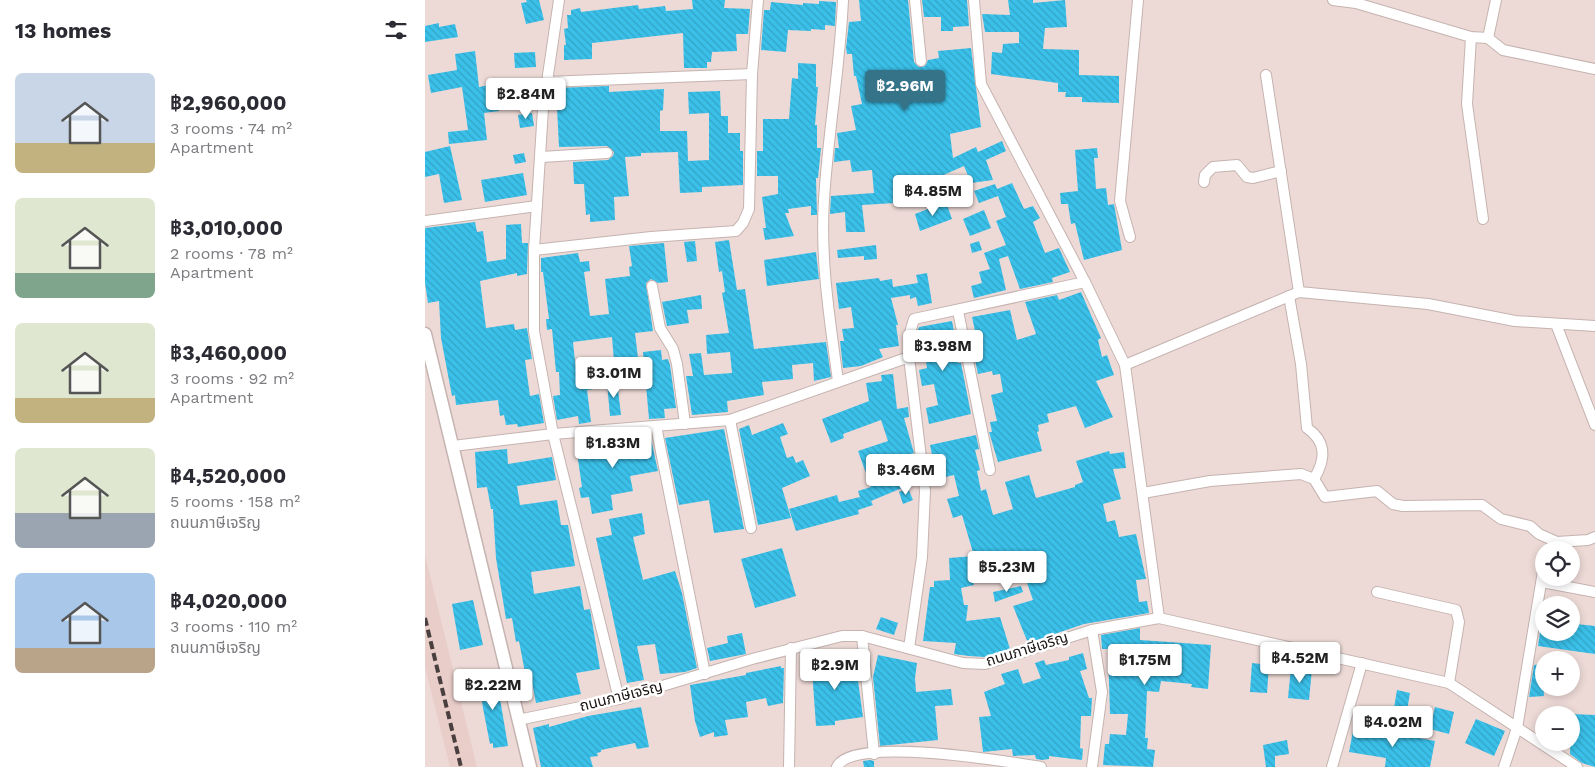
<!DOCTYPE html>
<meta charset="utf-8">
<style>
:root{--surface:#fff;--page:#f7f7f7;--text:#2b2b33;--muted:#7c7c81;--accent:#347388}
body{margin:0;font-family:"Work Sans","Noto Sans Thai",sans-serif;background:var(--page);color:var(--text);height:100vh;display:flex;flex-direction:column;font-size:19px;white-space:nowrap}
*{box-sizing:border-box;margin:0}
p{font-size:16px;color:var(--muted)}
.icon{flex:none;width:28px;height:28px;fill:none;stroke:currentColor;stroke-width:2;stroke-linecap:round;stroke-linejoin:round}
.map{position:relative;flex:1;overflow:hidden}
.drawer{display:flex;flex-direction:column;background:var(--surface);width:425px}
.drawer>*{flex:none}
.buttons{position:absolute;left:1110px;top:541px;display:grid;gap:10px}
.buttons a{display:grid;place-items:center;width:45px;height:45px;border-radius:50%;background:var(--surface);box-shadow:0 2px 8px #0003;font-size:25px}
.price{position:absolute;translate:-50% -42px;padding:0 11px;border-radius:5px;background:#fff;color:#222;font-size:16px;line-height:32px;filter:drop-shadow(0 1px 2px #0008)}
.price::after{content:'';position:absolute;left:50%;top:30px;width:15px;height:11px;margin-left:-8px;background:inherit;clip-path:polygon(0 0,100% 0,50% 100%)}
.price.selected{background:var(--accent);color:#fff}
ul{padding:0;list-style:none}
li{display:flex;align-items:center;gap:15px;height:125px;padding:0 15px}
li span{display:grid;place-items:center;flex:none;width:140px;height:100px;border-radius:8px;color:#555}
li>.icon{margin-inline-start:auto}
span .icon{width:60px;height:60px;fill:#fffc;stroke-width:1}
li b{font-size:21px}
h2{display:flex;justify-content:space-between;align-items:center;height:60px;padding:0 15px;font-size:21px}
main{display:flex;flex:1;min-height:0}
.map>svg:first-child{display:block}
</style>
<main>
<section class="drawer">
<h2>13 homes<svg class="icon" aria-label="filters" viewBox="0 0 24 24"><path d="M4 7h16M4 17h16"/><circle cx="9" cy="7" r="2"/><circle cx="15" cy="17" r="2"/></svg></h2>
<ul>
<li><span style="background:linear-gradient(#c9d6e8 70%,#c2b280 0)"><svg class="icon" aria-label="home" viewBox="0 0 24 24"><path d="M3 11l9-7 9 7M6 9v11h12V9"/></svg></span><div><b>฿2,960,000</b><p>3 rooms · 74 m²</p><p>Apartment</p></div></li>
<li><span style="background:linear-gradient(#dfe7d0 75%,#7fa58c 0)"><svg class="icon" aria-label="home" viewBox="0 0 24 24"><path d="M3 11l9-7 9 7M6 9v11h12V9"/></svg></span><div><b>฿3,010,000</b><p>2 rooms · 78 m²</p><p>Apartment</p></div></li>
<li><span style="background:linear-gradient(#dfe7d0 75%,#c2b280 0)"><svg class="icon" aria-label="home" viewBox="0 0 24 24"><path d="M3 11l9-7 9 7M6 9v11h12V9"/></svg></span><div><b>฿3,460,000</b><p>3 rooms · 92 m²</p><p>Apartment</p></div></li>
<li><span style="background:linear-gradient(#dfe7d0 65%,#9aa5b1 0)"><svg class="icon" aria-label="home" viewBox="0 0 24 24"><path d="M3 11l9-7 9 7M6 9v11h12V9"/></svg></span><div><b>฿4,520,000</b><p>5 rooms · 158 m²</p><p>ถนนภาษีเจริญ</p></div></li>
<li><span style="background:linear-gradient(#a9c7e8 75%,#b9a48a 0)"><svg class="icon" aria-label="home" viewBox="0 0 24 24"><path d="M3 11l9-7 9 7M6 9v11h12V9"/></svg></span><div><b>฿4,020,000</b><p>3 rooms · 110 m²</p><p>ถนนภาษีเจริญ</p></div></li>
</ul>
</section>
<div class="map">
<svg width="1170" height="767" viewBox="0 0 1170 767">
<defs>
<pattern id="building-back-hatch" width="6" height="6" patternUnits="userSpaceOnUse" patternTransform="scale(1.25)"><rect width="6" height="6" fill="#3ac0e9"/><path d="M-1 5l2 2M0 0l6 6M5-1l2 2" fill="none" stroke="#32a4c7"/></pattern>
</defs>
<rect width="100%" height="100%" fill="#eddad7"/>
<polygon fill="#e9cdc9" points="0,555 52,767 25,767 0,667"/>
<g fill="url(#building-back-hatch)">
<polygon points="101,0 114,0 119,20 101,24 96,3 102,2"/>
<polygon points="267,0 300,0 299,8 325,9 323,34 311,34 312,51 287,52 286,62 282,62 282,68 259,68 258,33 167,43 167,59 139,60 139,45 141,45 139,29 143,28 142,15 146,15 146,10 155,8 156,12 213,5 214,9 240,6 241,11 268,9"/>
<polygon points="434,0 483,0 489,62 494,67 500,66 503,60 514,58 513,51 546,48 556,127 525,134 528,158 551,147 553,152 577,141 581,151 561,160 568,180 546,183 539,166 498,184 499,189 476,192 478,199 470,203 437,205 440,232 421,232 420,212 405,214 406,196 449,193 447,170 427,172 425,160 409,162 410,148 414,148 412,133 431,130 426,106 437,104 431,76 429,76 427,54 422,54 421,48 424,22 436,21"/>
<polygon points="497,0 542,0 544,26 528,27 528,31 516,31 516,17 499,17"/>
<polygon points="583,0 608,0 608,3 640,0 642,27 620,28 618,49 654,50 654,75 694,76 694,103 657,102 657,97 640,97 641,92 633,92 633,83 566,74 567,52 577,53 578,44 594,43 594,32 560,32 557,14 585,15"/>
<polygon points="394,1 411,2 410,26 400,25 400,30 386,29 386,31 363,30 361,52 336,50 339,10 345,10 346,2 378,5 378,3 394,4"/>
<polygon points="14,23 14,27 30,24 33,37 0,42 0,26"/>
<polygon points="50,51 54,87 70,84 74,111 59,113 62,140 24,144 23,132 43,130 37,87 6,93 3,75 32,70 30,54"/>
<polygon points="110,52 111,67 90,68 89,53"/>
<polygon points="373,63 391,64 391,87 393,87 390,125 392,125 392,148 396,148 393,178 391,178 392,215 386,215 386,206 363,209 364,213 360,213 369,236 340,240 338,228 341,228 337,197 353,194 353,176 332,176 332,151 338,151 338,119 364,119 367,78 373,79"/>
<polygon points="184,86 184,92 239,89 238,110 235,111 235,131 262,131 263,161 284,160 284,113 264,114 263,92 295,91 296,116 303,116 303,133 315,133 315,151 318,151 318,185 277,187 277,192 255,193 253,152 216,153 216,156 200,157 204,196 189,197 190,220 165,222 165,214 161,215 159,184 149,184 148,162 183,160 188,156 189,152 182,146 134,147 131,88"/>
<polygon points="107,113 109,126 95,128 93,115"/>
<polygon points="25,146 37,200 19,203 14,174 0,177 0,152"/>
<polygon points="672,148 673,158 669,158 671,189 681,188 683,205 689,204 697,250 659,260 650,223 646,224 643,204 636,204 635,193 653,191 650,150"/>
<polygon points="99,153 101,162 90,164 88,155"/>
<polygon points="98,173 102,195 60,202 56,180"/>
<polygon points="587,183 599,209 608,206 615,218 608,222 620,253 634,248 645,272 627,278 628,282 595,289 583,256 574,259 581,290 549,298 546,286 557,283 554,272 565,269 559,253 581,245 571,221 581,217 573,196 554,203 549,191 570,184 572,189"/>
<polygon points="521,202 527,219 495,231 490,214"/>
<polygon points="559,210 566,228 545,236 538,219"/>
<polygon points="50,222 52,232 58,231 62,262 81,259 81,225 96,224 97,243 103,243 102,274 92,276 92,273 55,281 61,328 89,324 90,330 102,328 107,359 100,360 105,396 114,394 119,423 93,427 92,424 81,425 79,415 75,416 73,400 31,405 30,395 27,396 16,338 14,301 3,303 0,283 0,228"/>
<polygon points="304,240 312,290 320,289 329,349 401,342 406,377 389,381 388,363 367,365 368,379 337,382 339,395 302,401 303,412 267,415 261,376 268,376 264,354 276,353 279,375 307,373 305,352 282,354 281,335 304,333 297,293 300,292 297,271 294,272 290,242"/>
<polygon points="270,241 272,261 262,262 259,242"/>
<polygon points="554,241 557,250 547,253 545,244"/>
<polygon points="239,243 243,282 233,283 226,279 221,283 228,331 210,333 213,358 189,361 187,337 148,342 151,371 180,368 181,387 162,390 166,422 154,424 153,416 132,420 128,396 135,395 134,372 131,372 127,329 122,330 121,319 124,319 118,272 116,272 116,258 153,253 155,262 164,261 165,271 159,272 165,316 184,314 180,279 205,276 204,267 207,266 204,246"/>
<polygon points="451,245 452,259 439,260 439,256 413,258 412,250"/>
<polygon points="391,252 394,279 342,286 339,260"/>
<polygon points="502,273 507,303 493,306 491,297 485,299 485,295 466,298 473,325 471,325 474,346 454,349 458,357 436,366 418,368 415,341 419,341 417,329 429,328 426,307 414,309 411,283 454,278 455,281 467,279 468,287 493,283 491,275"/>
<polygon points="656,292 676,338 673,340 677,357 682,355 689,375 671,381 688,417 660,428 651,406 622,414 624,422 613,425 614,431 612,432 617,451 573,462 564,432 567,432 565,422 572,421 566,395 578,392 575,374 568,375 567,371 553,374 550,360 553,360 551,351 554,350 547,317 585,310 592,340 611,334 600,302 632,295 634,300"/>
<polygon points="276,295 277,309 262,310 264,323 242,326 237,302"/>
<polygon points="527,321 531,342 529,342 533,363 536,363 546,414 504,424 501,408 513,405 509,384 497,386 494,370 502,368 499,349 495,349 492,333 494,327"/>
<polygon points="236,350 237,360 243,359 245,365 251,408 239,409 240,418 224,419 218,352"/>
<polygon points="468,374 472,409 483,407 484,417 479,418 489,453 467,459 477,488 446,501 448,505 433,510 434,514 371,531 364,509 412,495 414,502 435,497 433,491 446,487 433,451 463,441 456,420 418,434 419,438 406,443 397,419 444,401 441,383 457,381 456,375"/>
<polygon points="192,381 196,415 185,416 182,383"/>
<polygon points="358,423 363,434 355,437 362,458 368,456 371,463 378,460 385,476 357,488 366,518 333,525 314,429 324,425 327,435"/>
<polygon points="299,429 319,529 289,533 284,500 254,505 240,438"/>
<polygon points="551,435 554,449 550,450 555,470 552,471 556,491 561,489 568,515 588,509 580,482 604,475 611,498 650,487 650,485 658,482 651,461 684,451 685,454 699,452 701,468 688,469 696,499 678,504 682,522 690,520 694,537 711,534 721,579 711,580 714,602 722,601 724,613 659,624 603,643 588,606 608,600 593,557 546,572 549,585 536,588 539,605 543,605 541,621 575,617 585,649 559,657 544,656 529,654 531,643 498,641 505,587 509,587 509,581 525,580 524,558 549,556 537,515 528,518 522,499 534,496 529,475 512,479 505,445"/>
<polygon points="215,437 216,441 226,439 233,471 205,476 208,491 186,495 188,510 167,514 164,497 156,498 154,488 157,487 151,446 173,442 173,445"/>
<polygon points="82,449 83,464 127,457 131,480 92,486 95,505 132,500 136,525 143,525 150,566 106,572 109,594 155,586 159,610 165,609 175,669 151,673 156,694 111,703 107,682 102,683 94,641 91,642 87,618 81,619 71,558 68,509 66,509 62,487 52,488 50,452"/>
<polygon points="483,488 488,500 478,504 474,492"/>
<polygon points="217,513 220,534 208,537 218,580 250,571 257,593 272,668 260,672 235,674 230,644 212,646 219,680 202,683 171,538 187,535 184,519"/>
<polygon points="357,548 371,596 330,608 316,559"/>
<polygon points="596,586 598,592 570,602 568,592"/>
<polygon points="48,600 58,645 35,650 27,604"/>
<polygon points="456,617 473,623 469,635 451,629"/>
<polygon points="1151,624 1170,626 1170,654 1113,646 1115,632 1150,632"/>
<polygon points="715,628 715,640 786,645 783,689 766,687 767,684 736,681 734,692 722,691 720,738 723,738 722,749 730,750 728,767 678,765 680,744 684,744 685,734 701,735 703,714 685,714 683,649 677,649 676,635"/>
<polygon points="317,633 321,654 285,661 282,648 303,643 302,636"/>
<polygon points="401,653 403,663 430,659 438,717 410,721 410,725 391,726 386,655"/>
<polygon points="658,653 662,669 655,671 664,698 667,698 666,716 656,716 655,748 658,749 657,760 624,756 624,759 617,760 611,759 610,755 588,756 587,749 558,752 554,717 566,716 559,692 580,684 576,674 593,669 598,684 616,678 610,663 619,660 621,665 644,660 644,657"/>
<polygon points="453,655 492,663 490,678 491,692 526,689 528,705 510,706 513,740 455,746 448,677"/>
<polygon points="827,663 844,665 842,693 825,692"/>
<polygon points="1117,664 1119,696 1104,697 1109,665"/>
<polygon points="356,666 356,668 359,668 358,703 343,706 341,698 321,702 323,717 300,720 303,735 289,737 289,732 275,737 270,721 265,685 321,675 321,673"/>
<polygon points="866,667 887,669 884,700 863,698"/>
<polygon points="67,672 71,694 74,693 83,746 68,748 68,743 65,744 58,708 53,675"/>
<polygon points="972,690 985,693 981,716 968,714"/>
<polygon points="216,707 224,747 212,749 210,743 176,750 176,752 172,753 173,756 165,757 168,767 116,767 108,728 124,724 124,727 163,716"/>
<polygon points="1010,707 1029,712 1024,734 1005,729"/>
<polygon points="1146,714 1170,715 1170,767 1157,763 1145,754"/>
<polygon points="1051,719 1080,731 1069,756 1040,743"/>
<polygon points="929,726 1010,741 1005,767 960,767 961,758 924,752"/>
<polygon points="862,740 864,754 850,756 850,767 841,767 838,745"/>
<polygon points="445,760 449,761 449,767 439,767 438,761"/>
</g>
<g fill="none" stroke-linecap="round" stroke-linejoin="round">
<defs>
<g id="minor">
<polyline points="134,0 118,109 109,250 109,331 128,434 194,699"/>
<polyline points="490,0 496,61"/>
<polyline points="549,0 556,84 660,282 700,365 734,618"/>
<polyline points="908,0 931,3 1046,37 1063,38 1078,50 1170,69"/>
<polyline points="1046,37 1042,104 1058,219"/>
<polyline points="1063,38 1071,0"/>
<polyline points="841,75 874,292"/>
<polyline points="121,82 327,74"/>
<polyline points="116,157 182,153"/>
<polyline points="779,182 780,175 788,167 812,165 822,177 828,178 856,171"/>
<polyline points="0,221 112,206"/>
<polyline points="705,237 695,201 713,0"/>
<polyline points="109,250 226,237 311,231 318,223 324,209 327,74 333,0"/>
<polyline points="227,286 235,328 248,349 252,364 260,424"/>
<path d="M864 296 876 364 882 428C902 442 901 459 889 479"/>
<polyline points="533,311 565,470"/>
<polyline points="1131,324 1170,425"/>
<polyline points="700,365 874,292 1003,304 1090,321 1170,326"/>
<path d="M413 381C405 321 395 260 399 200 403 133 415 67 418 0"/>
<polyline points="305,420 326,528"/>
<polyline points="231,426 280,674"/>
<polyline points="28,446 128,434 305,420 484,357"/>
<polyline points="718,493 785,481 876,474 889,479 900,497 952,491 968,504 978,506 1057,505 1076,519 1105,526 1114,534 1132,542"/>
<polyline points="1125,550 1132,542 1163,540 1170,537"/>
<polyline points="1117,582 1170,592"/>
<polyline points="952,592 1031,610 1034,622 1024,683"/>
<polyline points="667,630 677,692 667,767"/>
<polyline points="437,636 449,754"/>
<polyline points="484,648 497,557 500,491 484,357 484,336 489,319 660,282"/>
<polyline points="93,720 194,699 327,659 417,636 437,636 538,663 560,664 667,630 734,618 1024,683 1152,767"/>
<polyline points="364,767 366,648"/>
<path d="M412 767C425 735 585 762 616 767"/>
<polyline points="907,767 937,663"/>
<polyline points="1079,767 1092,728 1119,565"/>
</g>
<polyline id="tertiary" points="0,334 105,767"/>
</defs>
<use href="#minor" stroke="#c5b3b0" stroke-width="12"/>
<use href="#tertiary" stroke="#c5b3b0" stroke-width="15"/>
<use href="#minor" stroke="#fff" stroke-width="10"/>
<use href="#tertiary" stroke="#fff" stroke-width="12"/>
<polyline stroke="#493f3e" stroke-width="4" stroke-dasharray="8 4" stroke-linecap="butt" points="0,618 36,767"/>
</g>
<g text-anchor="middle" stroke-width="5" stroke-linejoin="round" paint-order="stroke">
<g font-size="15" fill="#1c1514" stroke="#fff">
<text transform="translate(602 649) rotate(-17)" y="5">ถนนภาษีเจริญ</text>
<text transform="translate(196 696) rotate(-14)" y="5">ถนนภาษีเจริญ</text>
</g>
</g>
</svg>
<div class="buttons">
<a><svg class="icon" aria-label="locate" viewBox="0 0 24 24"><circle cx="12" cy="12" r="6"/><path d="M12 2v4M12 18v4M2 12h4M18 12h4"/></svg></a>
<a><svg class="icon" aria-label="layers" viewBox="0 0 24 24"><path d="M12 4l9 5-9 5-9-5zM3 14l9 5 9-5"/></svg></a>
<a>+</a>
<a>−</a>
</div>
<b class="price selected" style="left:480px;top:112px">฿2.96M</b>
<b class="price" style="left:101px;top:120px">฿2.84M</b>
<b class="price" style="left:508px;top:217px">฿4.85M</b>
<b class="price" style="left:518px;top:372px">฿3.98M</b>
<b class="price" style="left:189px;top:399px">฿3.01M</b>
<b class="price" style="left:188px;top:469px">฿1.83M</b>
<b class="price" style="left:481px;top:496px">฿3.46M</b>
<b class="price" style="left:582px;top:593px">฿5.23M</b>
<b class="price" style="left:875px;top:684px">฿4.52M</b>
<b class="price" style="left:720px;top:686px">฿1.75M</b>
<b class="price" style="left:410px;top:691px">฿2.9M</b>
<b class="price" style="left:68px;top:711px">฿2.22M</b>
<b class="price" style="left:968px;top:748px">฿4.02M</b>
</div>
</main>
